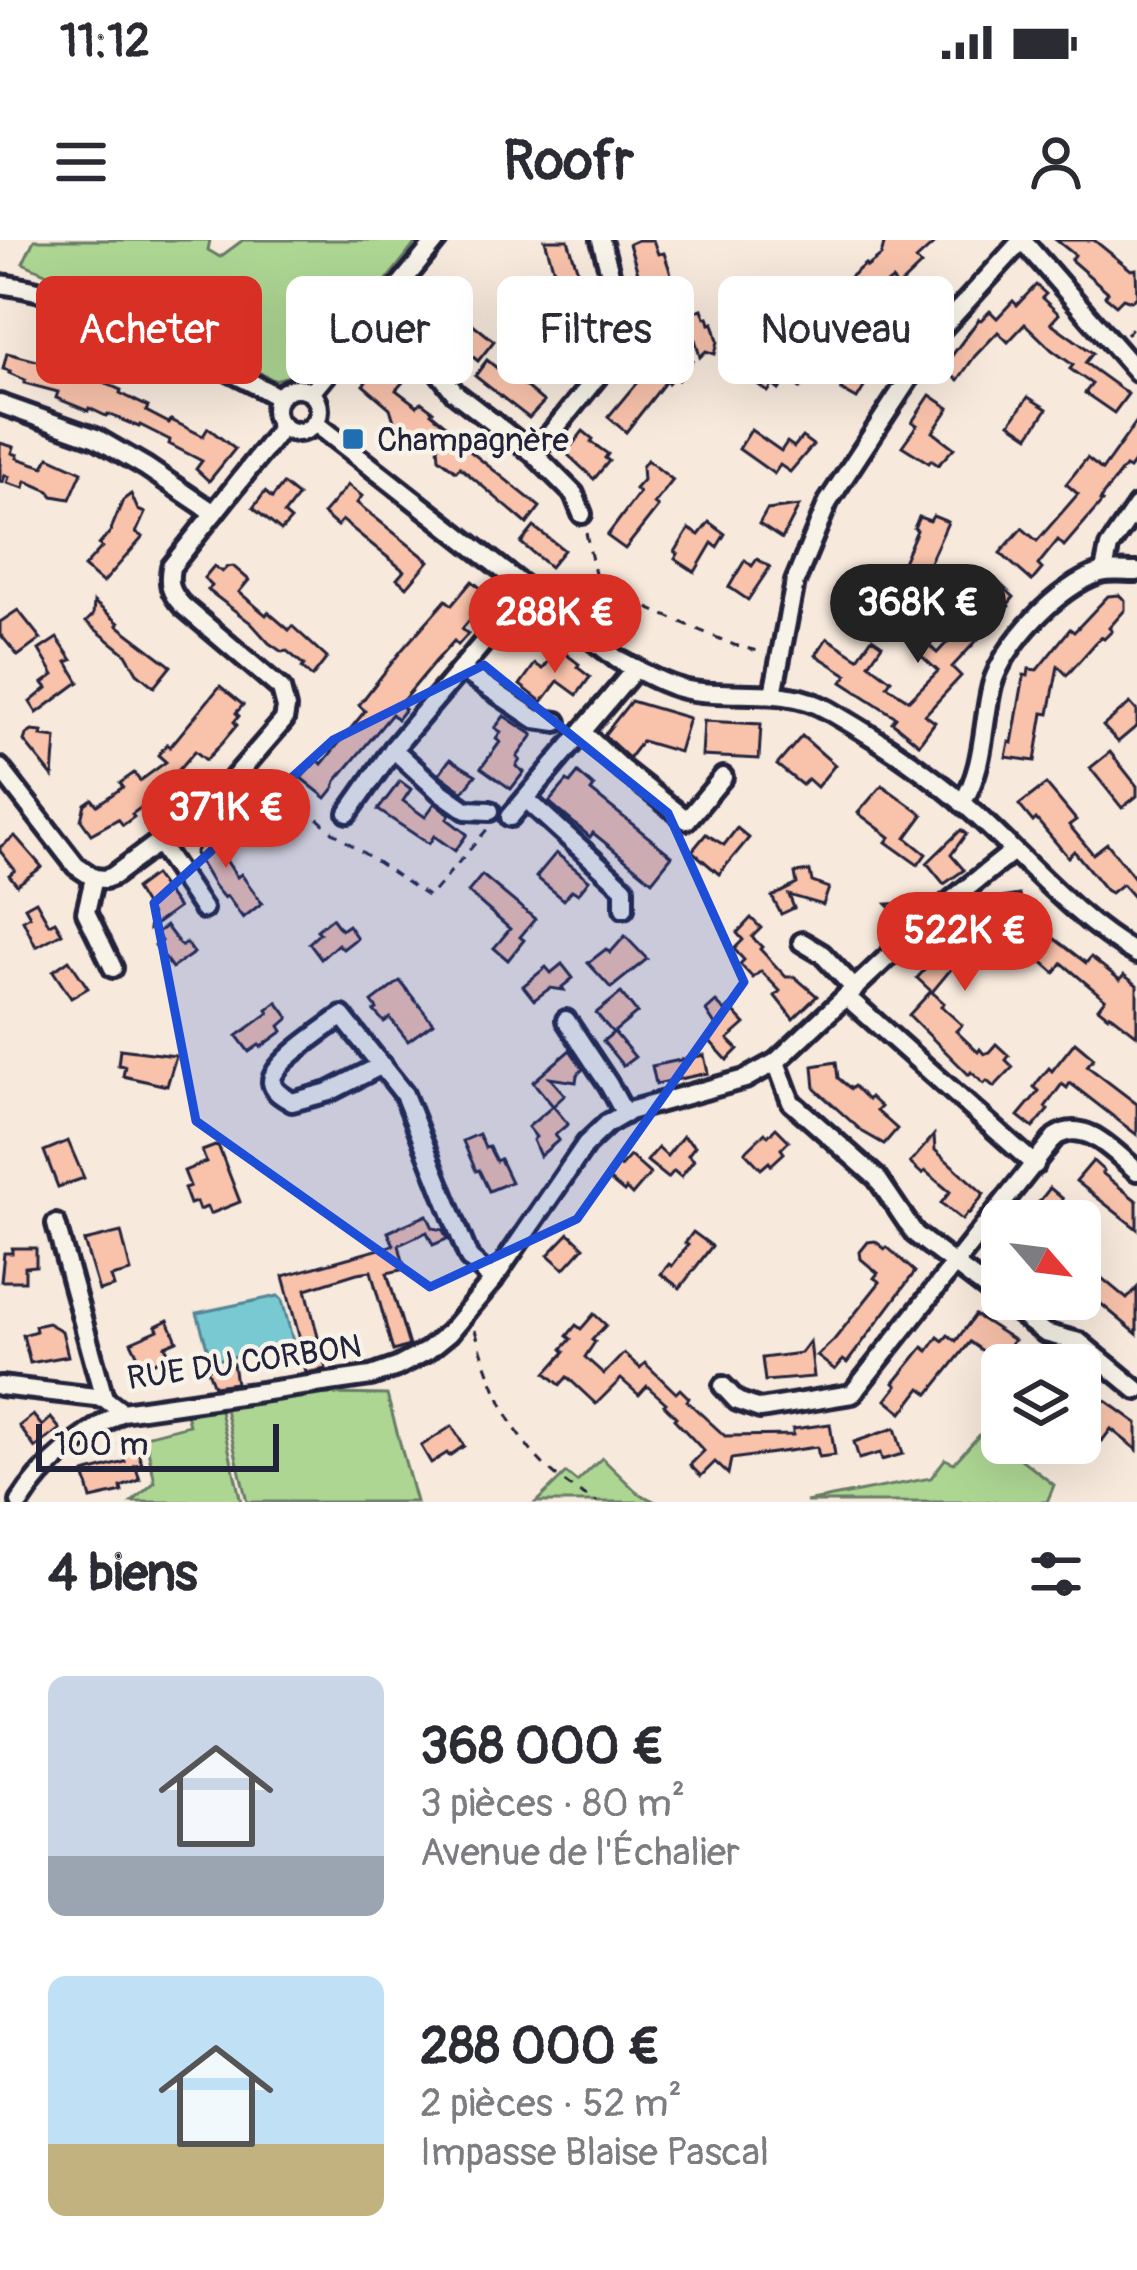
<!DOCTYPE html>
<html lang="fr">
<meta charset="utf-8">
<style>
:root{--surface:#fff;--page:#f2f2f3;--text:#2b2b33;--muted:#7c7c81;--accent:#d93025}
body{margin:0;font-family:Pangolin,sans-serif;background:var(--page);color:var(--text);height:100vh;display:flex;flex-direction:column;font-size:45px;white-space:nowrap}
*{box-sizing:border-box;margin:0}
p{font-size:39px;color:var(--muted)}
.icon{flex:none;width:66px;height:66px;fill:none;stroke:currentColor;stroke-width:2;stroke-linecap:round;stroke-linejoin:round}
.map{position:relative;height:1262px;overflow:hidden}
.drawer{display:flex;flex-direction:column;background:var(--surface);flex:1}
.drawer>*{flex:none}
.top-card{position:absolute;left:36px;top:36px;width:1065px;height:108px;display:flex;gap:24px}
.needle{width:78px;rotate:118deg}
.tools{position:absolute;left:981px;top:960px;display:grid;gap:24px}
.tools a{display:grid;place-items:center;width:120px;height:120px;border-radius:18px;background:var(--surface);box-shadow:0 12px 48px #0002;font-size:60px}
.scale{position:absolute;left:36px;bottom:30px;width:243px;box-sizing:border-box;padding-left:12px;border:6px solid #22223b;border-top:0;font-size:33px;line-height:42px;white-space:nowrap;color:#22223b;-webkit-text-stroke:9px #f7f3e8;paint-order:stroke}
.price{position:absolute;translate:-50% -102px;padding:0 27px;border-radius:42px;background:var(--accent);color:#fff;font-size:39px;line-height:78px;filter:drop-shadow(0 3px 6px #0008)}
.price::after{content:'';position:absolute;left:50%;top:72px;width:36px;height:27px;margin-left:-18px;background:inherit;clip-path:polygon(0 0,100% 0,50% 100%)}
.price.active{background:#222;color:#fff}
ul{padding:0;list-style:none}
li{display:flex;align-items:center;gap:36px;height:300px;padding:0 48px}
li span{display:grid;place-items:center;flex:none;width:336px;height:240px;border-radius:18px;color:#555}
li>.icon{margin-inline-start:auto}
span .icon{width:144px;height:144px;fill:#fffc;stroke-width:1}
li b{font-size:51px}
h2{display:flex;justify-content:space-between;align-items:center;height:144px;padding:0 48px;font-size:51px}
.pill{padding:0 42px;border-radius:18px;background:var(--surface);box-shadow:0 12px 48px #0002;font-size:42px;line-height:108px}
.pill.active{background:var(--accent);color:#fff}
.status{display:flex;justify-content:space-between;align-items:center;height:84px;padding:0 60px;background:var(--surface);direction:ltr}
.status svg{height:33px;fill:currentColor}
header{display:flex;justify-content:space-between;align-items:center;height:156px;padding:0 48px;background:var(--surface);font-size:54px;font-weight:700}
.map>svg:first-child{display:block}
</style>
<div class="status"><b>11:12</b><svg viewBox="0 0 49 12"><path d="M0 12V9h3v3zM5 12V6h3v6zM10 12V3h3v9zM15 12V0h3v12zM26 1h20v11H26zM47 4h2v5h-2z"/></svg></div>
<header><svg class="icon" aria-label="menu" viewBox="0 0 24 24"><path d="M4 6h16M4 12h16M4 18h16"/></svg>Roofr<svg class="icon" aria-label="person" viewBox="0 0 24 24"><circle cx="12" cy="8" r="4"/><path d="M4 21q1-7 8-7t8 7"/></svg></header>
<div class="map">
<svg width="1137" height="1262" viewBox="0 0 1137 1262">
<rect width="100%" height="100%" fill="#f7e9dc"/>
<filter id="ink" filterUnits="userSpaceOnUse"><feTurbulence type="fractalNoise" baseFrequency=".00833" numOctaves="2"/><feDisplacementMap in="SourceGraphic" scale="24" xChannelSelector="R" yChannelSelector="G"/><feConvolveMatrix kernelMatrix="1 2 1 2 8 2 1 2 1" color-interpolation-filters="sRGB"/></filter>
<g filter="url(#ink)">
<g fill="#add693" stroke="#687c67" stroke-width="3">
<polygon points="34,0 210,0 208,10 220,17 243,0 418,0 317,129 274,140 148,75 101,58 23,23"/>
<polygon points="327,1154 387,1155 416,1262 247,1262 225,1169 220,1171 241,1262 132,1262 155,1242 145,1196 189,1185 185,1170 227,1163"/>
<polygon points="984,1190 1054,1245 1047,1262 806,1262 931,1238 945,1219 954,1223"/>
<polygon points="602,1218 638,1253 656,1262 536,1262 566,1233 577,1242"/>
</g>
<polygon fill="#79c9d3" stroke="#568696" stroke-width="3" points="278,1056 282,1060 294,1105 211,1121 197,1073"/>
<g fill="#f8c2ab" stroke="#22223b" stroke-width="3">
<polygon points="545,0 568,0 587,60 564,65"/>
<polygon points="638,0 653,0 658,14 664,13 674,43 664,46 670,66 650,71 629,4"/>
<polygon points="888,0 938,0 916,20 921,25 898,47 892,40 853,69 836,49 865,24 867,27 881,16 884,4"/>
<polygon points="1056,0 1094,0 1131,30 1136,29 1137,57 1131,61 1123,58 1116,65 1105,56 1108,52 1071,20 1075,15"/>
<polygon points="1036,45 1046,54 1042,58 1059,74 1051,83 1093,113 1085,123 1128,154 1114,173 1085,153 1092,144 1070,129 1073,125 1052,110 1025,84 1008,102 998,92 975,116 958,140 942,129 979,79 981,80 990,71 997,78 1013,61 1017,65"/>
<polygon points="447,50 465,64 458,72 494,101 478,121 425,77 424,80 412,71 428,51 440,60"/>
<polygon points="819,68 831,76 819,92 830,100 809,130 812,132 800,148 787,138 779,150 773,145 768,152 749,138 757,127 766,133 793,94 798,97"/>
<polygon points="702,69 705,78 708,77 710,84 713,83 718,101 715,114 706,111 700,117 689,78 693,72"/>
<polygon points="575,80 593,94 588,100 594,105 567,135 561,129 556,136 541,124"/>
<polygon points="673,105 692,121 678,140 674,136 668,143 666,141 626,192 608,177 644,134 640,131 655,112 664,118"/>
<polygon points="7,113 41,122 43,114 66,120 95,132 93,138 121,150 120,153 148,167 146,171 169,183 171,180 203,196 208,188 235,209 209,241 196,229 202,221 169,204 170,200 140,185 139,187 108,174 106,176 89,168 88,171 56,158 58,152 24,143 25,140 9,133 10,131 3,129"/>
<polygon points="376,116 403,142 396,150 417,166 421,162 433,171 431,173 474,208 471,212 540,267 527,284 460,227 456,231 439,218 438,206 424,194 418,201 394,181 390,168 363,145 370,137 363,132"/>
<polygon points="862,119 874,123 875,129 857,159 841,150"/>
<polygon points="487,120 509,138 512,135 544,162 529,178 475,136"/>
<polygon points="930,155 949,168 933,192 954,208 938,225 931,220 929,223 902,206 917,185 912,182"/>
<polygon points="1028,157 1047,169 1029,196 1010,183"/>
<polygon points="1137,181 1137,218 1129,229 1125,227 1103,255 1100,261 1102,262 1064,306 1058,300 1041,321 1038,325 1042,329 1032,341 1000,313 1022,288 1037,301 1078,254 1066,244 1087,218 1102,230"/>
<polygon points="751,190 781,211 787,202 794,207 802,197 813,205 790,232 780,225 774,234 739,209"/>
<polygon points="583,191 593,199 591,202 608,214 605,218 609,221 594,239 566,213"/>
<polygon points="0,203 14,207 12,213 18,215 17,218 44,227 49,217 82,232 70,259 53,256 49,251 26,241 24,248 7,243 9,237 5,235 3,242 0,241"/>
<polygon points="647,220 673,240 654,264 658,267 625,309 607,296 639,253 635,249 643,240 642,227"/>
<polygon points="283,244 298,256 284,274 291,280 281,291 253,268 265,252 272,258"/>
<polygon points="348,245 362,256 357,263 429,321 407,347 397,339 404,331 391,320 342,280 337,286 323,274"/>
<polygon points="131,254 138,270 145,273 136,293 143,297 103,343 84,327 102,307 99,305 110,292 123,260"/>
<polygon points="799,266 782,299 759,284 767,270"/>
<polygon points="933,276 948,282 925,333 903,322 917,290 914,288 919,277 930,281"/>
<polygon points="709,282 725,294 717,307 712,303 695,332 675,319 678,314 675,312 689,289 699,295"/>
<polygon points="534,287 564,310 550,327 521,303"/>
<polygon points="757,319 770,327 748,360 729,347 745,320 752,326"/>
<polygon points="214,326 222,332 227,327 233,326 249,340 239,352 266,375 268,372 289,390 292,386 327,418 312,437 302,428 304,425 287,411 282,412 269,403 251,383 208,350 212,346 204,338"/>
<polygon points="996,340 1014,357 1008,364 1009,366 952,427 961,436 925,475 935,482 919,504 892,482 896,477 842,442 847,435 816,415 827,398 858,418 872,398 882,405 869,424 891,440 887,446 909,460 938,431 916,411 922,398 937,413 967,381 963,377"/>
<polygon points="472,341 495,360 484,374 478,370 462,389 468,394 458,405 454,401 435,422 400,464 405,469 397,479 392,474 336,541 334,548 326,558 301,538 318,520 322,524 365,471 359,465 401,411 446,360 452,365"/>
<polygon points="1119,355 1125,360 1125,370 1109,388 1112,391 1104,399 1101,397 1067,435 1058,426 1049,474 1043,473 1035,521 1006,517 1009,502 1012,503 1024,435 1028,436 1029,429 1037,430 1070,389 1074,392 1108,356"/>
<polygon points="94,362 119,383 117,385 171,426 154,447 137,433 126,414 86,382 93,375"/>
<polygon points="18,370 41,399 18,416 0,394 0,382"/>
<polygon points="57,398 72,420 67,422 79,442 37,473 30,462 47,448 43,443 54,435 39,410"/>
<polygon points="558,408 579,424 577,427 590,437 577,455 558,441 542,462 520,445 535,424 543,429"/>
<polygon points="220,446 243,465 236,473 239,476 234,482 237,485 221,504 206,520 195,511 170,540 173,544 132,574 134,577 123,585 118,579 91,594 81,580 85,564 92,559 97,565 123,547 120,543 134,533 140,541 166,522 158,515 167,504 170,507"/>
<polygon points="631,461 689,478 679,512 642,501 629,518 604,495"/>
<polygon points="1130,463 1137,471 1137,486 1118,502 1103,486"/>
<polygon points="504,476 533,495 517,517 520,520 516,526 524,532 511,549 481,528 500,502 496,499 501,492 495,488"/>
<polygon points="704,481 761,484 759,519 702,516"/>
<polygon points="32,491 42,492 41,496 56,498 53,537 24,501 26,495"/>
<polygon points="802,496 835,525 817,547 808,539 802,545 777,525"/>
<polygon points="1110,512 1137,546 1137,556 1122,568 1090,528"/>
<polygon points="450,519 476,535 463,552 439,534"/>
<polygon points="578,533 594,547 591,551 672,616 652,641 593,593 590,597 549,562 567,541 570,543"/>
<polygon points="400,541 411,549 403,561 425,577 435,563 448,573 450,575 447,579 467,594 455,611 434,596 429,604 378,570"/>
<polygon points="1046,544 1076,580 1069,585 1093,614 1107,603 1137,641 1137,661 1122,644 1111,653 1106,650 1074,611 1068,617 1036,579 1033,582 1019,565"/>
<polygon points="882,545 923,575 906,598 926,614 918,625 886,602 890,597 858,573"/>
<polygon points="226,583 240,601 222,614 237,637 241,634 262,663 243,678 227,656 224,658 214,646 195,614 198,607 211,597 209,595"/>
<polygon points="737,588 749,598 719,634 692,611 706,594 724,605"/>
<polygon points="961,590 966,594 951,615 964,630 944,644 927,623"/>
<polygon points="15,596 42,627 17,645 9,635 15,630 0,611 0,607"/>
<polygon points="556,613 589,640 578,654 572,650 564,660 536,637"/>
<polygon points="810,631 812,642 829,648 823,665 789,655 794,668 781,674 772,657 797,644 795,633"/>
<polygon points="154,635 178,668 149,689 151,675 135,649"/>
<polygon points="482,635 535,679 520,697 524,700 508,720 494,708 510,689 468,652"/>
<polygon points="1019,655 1023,675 1010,677 999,687 1001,690 992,697 992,702 987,706 977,705 956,723 932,752 944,763 941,766 962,785 956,791 978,812 980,809 984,814 989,812 996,804 1009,816 1006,820 1013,827 994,847 987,841 984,844 971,832 969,835 909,775 931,751 917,738 957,695 955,693 989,664 991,667 1001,658"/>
<polygon points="36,661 49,684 55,681 62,693 36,707 23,680 30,676 25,667"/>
<polygon points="907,663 916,673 895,692 888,680 895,672 887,664"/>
<polygon points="332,678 341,690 348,685 357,698 343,709 338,704 321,719 309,703 320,693 317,690"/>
<polygon points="751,678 761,688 752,697 762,707 760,709 786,737 795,737 817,756 793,779 775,756 780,751 761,731 753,738 740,724 744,720 734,709 743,700 737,693"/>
<polygon points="166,686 181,706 186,703 194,713 172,728 155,705 161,701 156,693"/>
<polygon points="1038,686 1086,723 1091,717 1120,740 1124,735 1137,745 1137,795 1110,774 1108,776 1098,768 1105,759 1062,723 1055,733 1023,705"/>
<polygon points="625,696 647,719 611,748 588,723 606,709 610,713"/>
<polygon points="69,720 88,748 71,758 53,731"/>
<polygon points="562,724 573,738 562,747 564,750 550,748 534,760 523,746 546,727 551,733"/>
<polygon points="400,741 433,783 408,801 390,778 384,782 374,771 377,769 372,762"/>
<polygon points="621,753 637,773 614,792 635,817 623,826 603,801 613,793 596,773"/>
<polygon points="277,762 289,778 280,786 283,791 261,807 259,805 249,812 237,796 269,773 267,770"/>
<polygon points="716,762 725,771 729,767 745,784 728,799 738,809 727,820 707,798 717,788 706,771"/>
<polygon points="1075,802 1094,818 1087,826 1137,864 1137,895 1070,843 1067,848 1062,844 1045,867 1048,870 1033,888 1018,876 1039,851 1034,847 1039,840 1049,828 1052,831"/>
<polygon points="120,809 176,816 167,846 123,836 125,826 118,825"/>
<polygon points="570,810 583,829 577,835 576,842 550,838 565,855 553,866 533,842"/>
<polygon points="704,815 708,833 656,844 652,826"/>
<polygon points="836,822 838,838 851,849 854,846 868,860 870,857 881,867 877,871 897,889 884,904 863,892 815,849 813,826"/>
<polygon points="553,866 568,884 555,895 559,900 540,916 533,900 536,897 528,887"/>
<polygon points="776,888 789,901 781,909 784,913 771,925 769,922 761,929 745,912 765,893 768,896"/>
<polygon points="479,894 485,908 489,907 496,921 500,919 511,942 489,951 479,930 476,931 463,901"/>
<polygon points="934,895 935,910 984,954 969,974 968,973 962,980 941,963 950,952 925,931 922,934 910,923"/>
<polygon points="683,896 695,906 688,915 694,920 681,937 674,931 668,938 647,921 658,908 667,916"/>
<polygon points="68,901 84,938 58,947 44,911"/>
<polygon points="218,905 240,962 210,974 207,967 199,970 196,962 190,964 184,948 190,946 184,931 206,922 202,911"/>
<polygon points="630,916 650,934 632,955 626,949 624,952 606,937 617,924 620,927"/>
<polygon points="1093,921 1104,931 1102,933 1137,961 1137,989 1076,941"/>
<polygon points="1050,948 1063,959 1054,970 1068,981 1042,981 1031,972"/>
<polygon points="427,975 433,988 443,990 447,999 433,1005 427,992 399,1005 405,1029 387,1033 409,1106 393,1111 371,1031 357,1033 306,1049 326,1129 306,1133 303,1118 305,1118 283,1036 394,1005 388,992"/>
<polygon points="121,992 131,1032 111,1037 114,1047 99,1051 84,1001"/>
<polygon points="693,992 712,1006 680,1048 661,1034 669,1024 672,1026 688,1005 685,1003"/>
<polygon points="569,993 584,1007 564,1029 548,1015"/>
<polygon points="875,1001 885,1009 887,1007 915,1032 847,1123 843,1120 835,1130 817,1116 834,1100 880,1042 874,1038 878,1033 861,1019 860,1012 868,1002"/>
<polygon points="12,1008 36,1008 36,1026 25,1027 25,1041 1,1041 4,1013 12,1013"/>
<polygon points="1080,1031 1091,1041 1097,1034 1127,1059 1137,1048 1137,1094 1100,1063 1090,1076 1080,1068"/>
<polygon points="594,1074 606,1085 592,1100 595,1102 585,1117 604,1134 624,1113 640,1128 645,1123 676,1153 680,1149 689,1158 687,1161 725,1196 793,1195 793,1189 830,1184 835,1215 819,1217 817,1207 731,1219 728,1234 715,1222 701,1236 690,1225 704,1211 674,1179 676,1177 664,1165 666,1163 647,1146 639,1155 621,1139 596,1164 567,1137 560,1145 546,1133 565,1112 562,1109 571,1099 567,1096 576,1085 581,1089"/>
<polygon points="975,1075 1014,1100 997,1121 970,1102 929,1154 921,1148 902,1173 886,1160 897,1146 894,1143 923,1107 928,1111 938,1097 943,1101 948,1095 956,1101"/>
<polygon points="168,1080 177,1101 165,1106 170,1115 143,1127 131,1102 158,1090 156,1086"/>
<polygon points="48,1083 62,1091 68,1116 30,1123 23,1095 36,1091 35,1086"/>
<polygon points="810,1101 814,1137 765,1141 762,1118 801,1113"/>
<polygon points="233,1124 236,1143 214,1146 207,1128"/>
<polygon points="1087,1147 1137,1183 1137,1210 1111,1189 1102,1201 1080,1184 1086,1175 1080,1170 1080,1156"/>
<polygon points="33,1175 42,1186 51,1178 60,1189 35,1208 19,1186"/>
<polygon points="452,1186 464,1206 449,1216 447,1213 431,1223 421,1206"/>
<polygon points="895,1188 903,1214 882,1220 880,1213 859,1219 854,1202"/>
<polygon points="134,1200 142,1224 135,1225 140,1240 121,1247 122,1252 91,1259 84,1233 125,1222 120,1203"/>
</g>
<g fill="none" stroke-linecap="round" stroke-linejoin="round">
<defs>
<g id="minor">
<polyline points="1022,0 1137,132"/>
<path d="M0 44C74 54 146 89 212 123 234 134 258 145 279 158"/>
<polyline points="377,73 424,113 455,153 534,214 628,99 601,0"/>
<circle cx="297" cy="170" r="22"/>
<polyline points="311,153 437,0"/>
<polyline points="0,164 96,198 146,227 214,273"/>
<path d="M315 183 617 419C641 431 666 447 693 451 738 458 787 446 828 470 875 497 923 529 964 564 1022 614 1070 676 1137 714"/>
<polyline points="534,214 574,254 582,274"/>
<polyline points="1104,331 1109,307 1137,266"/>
<polyline points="461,429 535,479 557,482"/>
<polyline points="773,454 795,342 828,262 942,88 1022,0"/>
<polyline points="583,493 621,528 687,580 723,537"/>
<polyline points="393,509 439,551 466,570 490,571"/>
<path d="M0 528 76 626 94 638 105 639 113 636 214 561 284 480 286 468 281 449 182 365C170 352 168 344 171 327L283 186"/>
<polyline points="526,559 624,648 624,668"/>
<path d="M962 563C985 527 982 485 992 445 1003 405 1059 345 1100 333 1111 330 1125 332 1137 332"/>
<polyline points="348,573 393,509 527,351"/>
<polyline points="510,577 636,428"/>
<polyline points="158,602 203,669"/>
<polyline points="94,638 86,672 113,728"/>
<polyline points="802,702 822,714 855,749"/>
<polyline points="847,757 1035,925"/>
<polyline points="566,780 609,845 625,874"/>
<polyline points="776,822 791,862 877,938 915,994 1045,1093 1079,1102 1137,1150"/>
<path d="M382 825 329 852 292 862C284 857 273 852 272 842 271 823 327 788 342 776L404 854 469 1018 493 1040"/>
<polyline points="56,984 104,1158"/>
<polyline points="0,1146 104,1158 122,1172 371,1136 397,1127 427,1111 449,1093 493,1040 586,904 607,884 629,871 745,839 776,822 927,680 1012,612"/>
<path d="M723 1146 737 1161 760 1169 852 1154 1055 897C1085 877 1114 912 1137 931"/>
<path d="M20 1262C45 1222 82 1196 122 1172"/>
</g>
</defs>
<use href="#minor" stroke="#22223b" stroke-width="26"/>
<g stroke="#22223b" stroke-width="3" stroke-dasharray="9 9" stroke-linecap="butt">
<polyline points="1126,95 1137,82"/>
<polyline points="586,293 597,343 608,351 734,405 762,412"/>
<polyline points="256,542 271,548 311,573 334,593 429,657 490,586"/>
<path d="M475 1090C498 1166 522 1225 597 1262"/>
</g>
<use href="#minor" stroke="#f7f3e8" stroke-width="16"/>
</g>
</g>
<path fill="#1d4ed8" fill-opacity="0.2" stroke="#1d4ed8" stroke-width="9" stroke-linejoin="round" d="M484 425 668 573 744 742 577 979 430 1047 196 881 154 663 333 500Z"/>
<rect fill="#1f6fb2" stroke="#f7f3e8" stroke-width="4.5" x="341" y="187" width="24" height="24" rx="6"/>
<g text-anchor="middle" stroke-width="9" stroke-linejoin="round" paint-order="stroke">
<g font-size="33" fill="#22223b" stroke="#f7f3e8" text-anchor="start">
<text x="377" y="211">Champagnère</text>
</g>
<g font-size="33" fill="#22223b" stroke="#f7f3e8">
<text transform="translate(244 1121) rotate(-8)" y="12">RUE DU CORBON</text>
</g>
</g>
</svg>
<div class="tools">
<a><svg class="needle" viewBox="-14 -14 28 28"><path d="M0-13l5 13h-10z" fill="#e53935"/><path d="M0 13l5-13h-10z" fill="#7c7c81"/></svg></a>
<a><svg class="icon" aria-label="layers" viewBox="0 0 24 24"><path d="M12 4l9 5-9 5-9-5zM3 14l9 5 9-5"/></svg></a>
</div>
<div class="scale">100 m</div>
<b class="price active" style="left:918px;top:426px">368K €</b>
<b class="price" style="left:555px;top:436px">288K €</b>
<b class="price" style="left:226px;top:631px">371K €</b>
<b class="price" style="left:965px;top:754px">522K €</b>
<div class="top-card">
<a class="pill active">Acheter</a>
<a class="pill">Louer</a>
<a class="pill">Filtres</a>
<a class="pill">Nouveau</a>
</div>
</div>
<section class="drawer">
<h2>4 biens<svg class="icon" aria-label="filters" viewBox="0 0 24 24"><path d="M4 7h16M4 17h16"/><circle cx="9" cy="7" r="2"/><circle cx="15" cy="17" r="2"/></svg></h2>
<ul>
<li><span style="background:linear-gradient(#c9d6e8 75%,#9aa5b1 0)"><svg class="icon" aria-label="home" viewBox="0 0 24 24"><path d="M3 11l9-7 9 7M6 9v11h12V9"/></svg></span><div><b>368 000 €</b><p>3 pièces · 80 m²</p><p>Avenue de l'Échalier</p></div></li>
<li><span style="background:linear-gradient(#bfe0f5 70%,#c2b280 0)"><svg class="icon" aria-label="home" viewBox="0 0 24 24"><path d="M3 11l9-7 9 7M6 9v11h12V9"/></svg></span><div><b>288 000 €</b><p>2 pièces · 52 m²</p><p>Impasse Blaise Pascal</p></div></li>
</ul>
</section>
